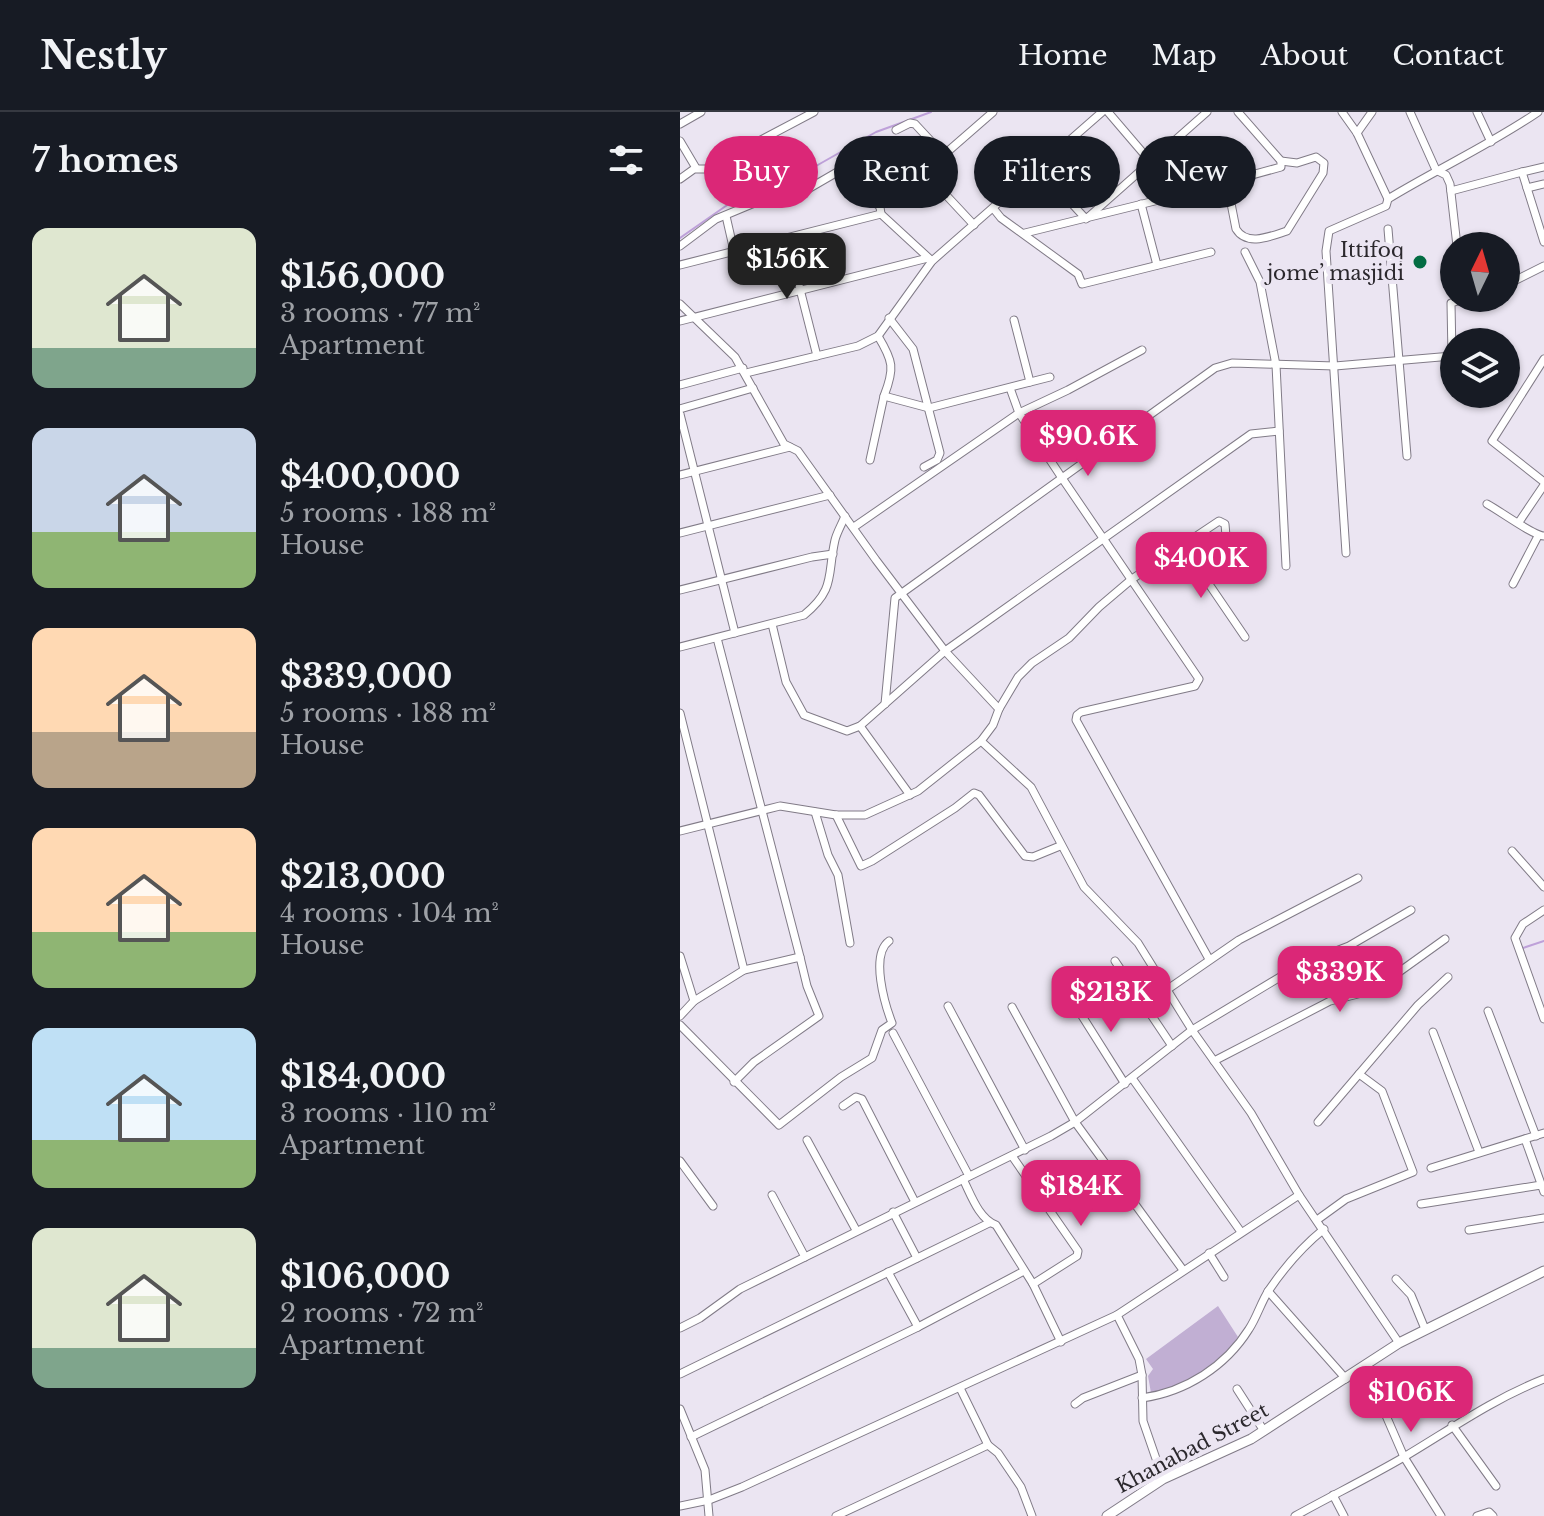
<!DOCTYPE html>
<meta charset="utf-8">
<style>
:root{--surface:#171b24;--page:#242831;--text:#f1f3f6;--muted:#9ea1a6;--line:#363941;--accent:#db2777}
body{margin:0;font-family:"Libre Baskerville",serif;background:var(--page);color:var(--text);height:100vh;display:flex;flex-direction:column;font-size:30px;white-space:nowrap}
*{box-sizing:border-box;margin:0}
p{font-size:26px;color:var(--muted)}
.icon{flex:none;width:44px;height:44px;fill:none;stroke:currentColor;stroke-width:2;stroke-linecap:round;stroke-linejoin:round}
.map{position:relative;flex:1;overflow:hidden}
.side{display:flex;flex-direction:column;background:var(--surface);width:680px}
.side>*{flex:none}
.banner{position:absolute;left:24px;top:24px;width:720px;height:72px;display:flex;gap:16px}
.needle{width:52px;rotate:5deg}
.fabs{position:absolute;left:760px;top:120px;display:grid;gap:16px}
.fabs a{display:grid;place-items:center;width:80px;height:80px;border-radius:50%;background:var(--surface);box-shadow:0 2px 6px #0004;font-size:40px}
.price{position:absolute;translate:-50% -68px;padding:0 18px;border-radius:16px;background:var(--accent);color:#fff;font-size:26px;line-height:52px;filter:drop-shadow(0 2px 4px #0008)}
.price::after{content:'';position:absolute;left:50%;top:48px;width:24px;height:18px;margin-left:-12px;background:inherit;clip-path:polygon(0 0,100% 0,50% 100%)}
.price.current{background:#222;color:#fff}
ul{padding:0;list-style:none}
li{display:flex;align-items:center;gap:24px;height:200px;padding:0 32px}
li span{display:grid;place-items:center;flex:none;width:224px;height:160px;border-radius:16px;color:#555}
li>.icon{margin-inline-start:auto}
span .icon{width:96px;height:96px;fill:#fffc;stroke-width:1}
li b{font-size:34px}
h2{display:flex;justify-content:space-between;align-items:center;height:96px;padding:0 32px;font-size:34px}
.tag{padding:0 28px;border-radius:36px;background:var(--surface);box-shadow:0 2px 6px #0004;font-size:28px;line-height:72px}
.tag.current{background:var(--accent);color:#fff}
header{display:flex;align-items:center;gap:48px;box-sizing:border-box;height:112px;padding:0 40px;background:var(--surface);border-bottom:2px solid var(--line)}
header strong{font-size:38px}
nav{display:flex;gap:44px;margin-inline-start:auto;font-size:28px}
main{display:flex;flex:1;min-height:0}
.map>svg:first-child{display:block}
</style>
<header>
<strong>Nestly</strong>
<nav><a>Home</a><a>Map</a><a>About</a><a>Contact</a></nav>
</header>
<main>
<section class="side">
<h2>7 homes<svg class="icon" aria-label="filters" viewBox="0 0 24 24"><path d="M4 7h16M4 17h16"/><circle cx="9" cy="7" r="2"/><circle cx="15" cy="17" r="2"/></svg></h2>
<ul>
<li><span style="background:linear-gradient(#dfe7d0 75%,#7fa58c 0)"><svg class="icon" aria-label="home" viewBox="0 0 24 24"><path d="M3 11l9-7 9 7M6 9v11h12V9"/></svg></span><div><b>$156,000</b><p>3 rooms · 77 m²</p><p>Apartment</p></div></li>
<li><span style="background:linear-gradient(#c9d6e8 65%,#8fb573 0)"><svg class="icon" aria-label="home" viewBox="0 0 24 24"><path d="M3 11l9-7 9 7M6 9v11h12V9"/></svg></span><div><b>$400,000</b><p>5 rooms · 188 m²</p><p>House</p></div></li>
<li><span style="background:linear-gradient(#ffd9b3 65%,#b9a48a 0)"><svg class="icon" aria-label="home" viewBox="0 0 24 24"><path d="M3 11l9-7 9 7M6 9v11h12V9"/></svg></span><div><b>$339,000</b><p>5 rooms · 188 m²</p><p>House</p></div></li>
<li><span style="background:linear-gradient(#ffd9b3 65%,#8fb573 0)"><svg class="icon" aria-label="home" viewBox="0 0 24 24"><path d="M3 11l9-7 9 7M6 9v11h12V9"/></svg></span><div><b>$213,000</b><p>4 rooms · 104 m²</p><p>House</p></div></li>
<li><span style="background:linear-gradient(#bfe0f5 70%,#8fb573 0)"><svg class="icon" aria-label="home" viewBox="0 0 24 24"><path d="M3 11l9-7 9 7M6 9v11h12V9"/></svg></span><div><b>$184,000</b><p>3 rooms · 110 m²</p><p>Apartment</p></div></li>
<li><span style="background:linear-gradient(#dfe7d0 75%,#7fa58c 0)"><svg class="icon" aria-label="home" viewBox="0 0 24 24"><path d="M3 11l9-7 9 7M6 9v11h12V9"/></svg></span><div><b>$106,000</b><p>2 rooms · 72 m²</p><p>Apartment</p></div></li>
</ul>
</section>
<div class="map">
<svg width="864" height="1404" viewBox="0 0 864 1404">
<rect width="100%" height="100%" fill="#ebe5f2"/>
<path fill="#c1afd3" d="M538 1194 558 1225C542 1249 500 1278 471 1281L468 1264 473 1257 466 1247Z"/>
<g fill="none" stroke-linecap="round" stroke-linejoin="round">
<g stroke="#bea1d9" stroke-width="2">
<polyline points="0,126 53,89 106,71 196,20 251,0"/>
<polyline points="843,836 864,829"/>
</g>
<defs>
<g id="minor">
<polyline points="428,0 499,83 601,55 601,49 558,0"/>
<polyline points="662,0 677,21 708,87"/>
<polyline points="730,0 756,58 766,63 770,72 777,134"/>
<polyline points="797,0 811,30"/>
<polyline points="0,12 21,0"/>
<polyline points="216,18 230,11 235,12 261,40 266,41 313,0"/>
<polyline points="677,21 692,0"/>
<polyline points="0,29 16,56"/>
<polyline points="223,37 294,113"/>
<polyline points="358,55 406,107 527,0"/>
<polyline points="842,60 864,55"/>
<polyline points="0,67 14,57 26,57 134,0"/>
<path d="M547 71 556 117C567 135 591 124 607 119L643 61 644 51 636 45 617 51 601 49"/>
<polyline points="847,76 864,72"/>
<polyline points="771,79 842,60 864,130"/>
<polyline points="461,92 477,153"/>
<polyline points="313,96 321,106 398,162 402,172 531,140"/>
<polyline points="46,104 54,139"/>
<polyline points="708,117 727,344"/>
<polyline points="345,121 499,83"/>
<polyline points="107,126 137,244"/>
<polyline points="0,134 36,107 108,77 128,77 159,59 166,61 200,95 201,102"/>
<polyline points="565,140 580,170 596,253 606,454"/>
<polyline points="0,153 201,102 252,149"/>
<polyline points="826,173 864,154"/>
<polyline points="0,192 55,245 104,332 118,339 196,448 265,539 319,597"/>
<polyline points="209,206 233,237 260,341 257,348 244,355"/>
<polyline points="334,208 350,270"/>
<polyline points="0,209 248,146"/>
<path d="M198 224C213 249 215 256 204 284"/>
<polyline points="772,244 772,277"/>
<polyline points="864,247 812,329 864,370"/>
<polyline points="66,261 178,234 198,224 252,149 422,0"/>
<polyline points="0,273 63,256"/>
<polyline points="330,276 339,301 382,366 519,567 515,574 401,600 397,603 396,608 529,847"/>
<polyline points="0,297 73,276"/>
<polyline points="0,302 55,521"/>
<polyline points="190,348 204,284 249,296 370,265"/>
<polyline points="0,363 110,335"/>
<path d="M807 392C820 399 854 424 864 424"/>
<polyline points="839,410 864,373"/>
<polyline points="174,415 339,301 388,278 462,238"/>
<polyline points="0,421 150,383"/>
<polyline points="503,434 565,525"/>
<path d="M666 441 646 139 649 119 706 94 708 87C757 57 810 33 858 0"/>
<polyline points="833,472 858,424"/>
<polyline points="0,478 132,445 153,442"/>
<polyline points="92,512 106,570 124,603 167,619 180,614 265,539 571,322 599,319"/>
<polyline points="37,526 120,845"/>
<path d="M0 535 124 503C156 477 147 463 155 428 157 420 162 412 165 404"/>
<polyline points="205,592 215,486 535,256 552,251 655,254 772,244 771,191 788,186"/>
<polyline points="0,601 64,858"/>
<polyline points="180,614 230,683"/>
<polyline points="301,629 351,675 404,775 458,831 512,918 571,1001 619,1083 719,1231"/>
<polyline points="135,700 148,743 158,763 170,831"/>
<polyline points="156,703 181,754 192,749 275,696 294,681 299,683 345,744 353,745 380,734"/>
<polyline points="0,719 100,694 156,703 185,703 238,679 301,629 313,613 319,597 338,565 352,551 389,526 419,495 452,467 539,409 545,412 547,436"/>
<polyline points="832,739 864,775"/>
<polyline points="864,798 843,812 835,826 864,907"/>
<polyline points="0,844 14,889"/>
<polyline points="435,849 492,934"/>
<polyline points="488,877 559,828 678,766"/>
<polyline points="392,888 445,972"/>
<polyline points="268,894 345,1038"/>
<polyline points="332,895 395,1010 503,1158"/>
<polyline points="808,899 856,1024"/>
<polyline points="0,904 14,889 64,858 120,845 127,874 139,904 74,950 54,970"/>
<path d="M0 913 99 1013 161 965 192 946 202 918 212 911C205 893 190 843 209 829"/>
<polyline points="753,920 799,1040"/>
<polyline points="213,921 289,1064"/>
<polyline points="534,949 650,889 694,878 765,827"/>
<polyline points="452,966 561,1120"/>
<polyline points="163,994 176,985 182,987 235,1090"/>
<polyline points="638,1010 738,893 768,865"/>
<polyline points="845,1027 864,1080"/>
<polyline points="127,1028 176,1118"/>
<polyline points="332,1044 398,1139 397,1144 353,1172"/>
<polyline points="0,1049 33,1094"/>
<polyline points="751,1056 864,1021"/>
<path d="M283 1067C291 1083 299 1107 316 1113L353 1172 381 1230"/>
<polyline points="92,1083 125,1145"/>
<polyline points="741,1092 861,1073"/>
<polyline points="213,1100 237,1146"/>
<polyline points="637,1108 666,1087 733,1060 702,979 679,962"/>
<polyline points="789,1118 864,1106"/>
<polyline points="529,1141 544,1165"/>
<polyline points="208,1160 238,1215"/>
<polyline points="716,1167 731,1183 745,1217"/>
<polyline points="588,1179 666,1267"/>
<polyline points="437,1203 459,1247 462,1263 463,1309 483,1367"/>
<polyline points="0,1216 20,1206 60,1177 371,1024 395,1010 512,918 620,853 669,834 731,798"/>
<polyline points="0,1262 309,1111"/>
<polyline points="674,1262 704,1299 724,1345 761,1404"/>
<polyline points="280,1276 308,1333 318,1341 341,1375 352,1404"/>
<polyline points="557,1277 584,1319"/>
<path d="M462 1286C506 1280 546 1254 569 1217 577 1205 581 1190 589 1178 604 1156 623 1134 644 1117"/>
<polyline points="395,1292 403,1286 462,1263"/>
<polyline points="0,1297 25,1358 29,1404"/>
<polyline points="772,1313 816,1374"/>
<polyline points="11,1325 238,1215 344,1159"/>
<polyline points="653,1383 664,1404"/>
<polyline points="0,1394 29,1388 62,1375 437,1203 619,1083"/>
<polyline points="156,1404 308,1333"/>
<path d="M615 1404C651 1384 688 1366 724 1345 771 1317 813 1287 864 1267"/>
<polyline points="797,1404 809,1400 813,1404"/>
</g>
<polyline id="major" points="427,1404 483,1367 571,1327 719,1231 864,1159"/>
</defs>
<use href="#minor" stroke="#817b87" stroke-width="9"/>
<use href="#major" stroke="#817b87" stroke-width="11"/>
<use href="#minor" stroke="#fff" stroke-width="7"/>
<use href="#major" stroke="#fff" stroke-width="9"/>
</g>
<circle fill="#036c43" stroke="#ebe5f2" stroke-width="3" cx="740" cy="150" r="8"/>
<g text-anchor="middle" stroke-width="8" stroke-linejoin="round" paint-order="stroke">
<g font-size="20" fill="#2b282d" stroke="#ebe5f2" text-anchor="end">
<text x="724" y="145">Ittifoq<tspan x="724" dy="23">jome’ masjidi</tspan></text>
</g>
<g font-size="20" fill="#2b282d" stroke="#ebe5f2">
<text transform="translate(512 1336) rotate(-28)" y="7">Khanabad Street</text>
</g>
</g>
</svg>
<div class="fabs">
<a><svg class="needle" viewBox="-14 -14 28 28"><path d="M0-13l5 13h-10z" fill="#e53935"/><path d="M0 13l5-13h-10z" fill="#9ea1a6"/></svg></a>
<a><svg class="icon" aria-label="layers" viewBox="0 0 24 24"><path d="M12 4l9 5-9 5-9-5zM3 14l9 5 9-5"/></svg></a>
</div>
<b class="price current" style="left:107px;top:189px">$156K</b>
<b class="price" style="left:408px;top:366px">$90.6K</b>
<b class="price" style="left:521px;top:488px">$400K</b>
<b class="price" style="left:660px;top:902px">$339K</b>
<b class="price" style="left:431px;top:922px">$213K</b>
<b class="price" style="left:401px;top:1116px">$184K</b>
<b class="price" style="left:731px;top:1322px">$106K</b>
<div class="banner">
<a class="tag current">Buy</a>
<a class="tag">Rent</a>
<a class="tag">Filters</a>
<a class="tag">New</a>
</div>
</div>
</main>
